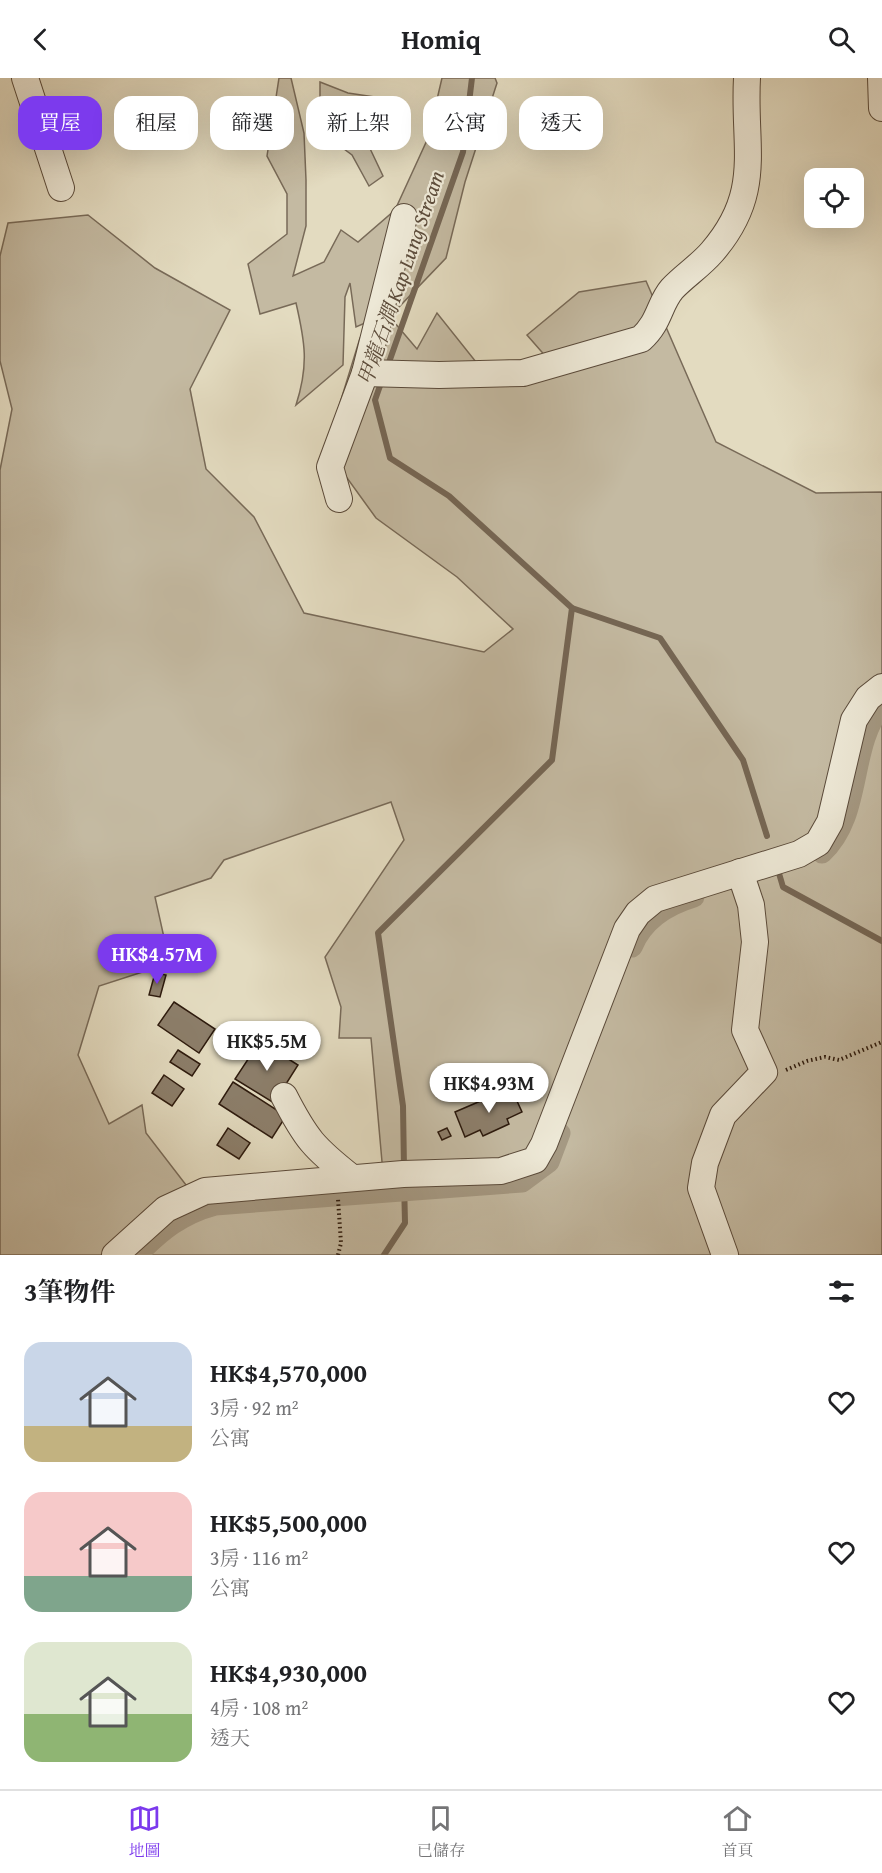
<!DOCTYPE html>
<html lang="zh-TW">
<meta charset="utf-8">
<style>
:root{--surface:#fff;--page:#f2f2f2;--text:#202124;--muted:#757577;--line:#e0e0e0;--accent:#7c3aed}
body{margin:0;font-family:"Gentium Book Plus","Noto Serif TC",serif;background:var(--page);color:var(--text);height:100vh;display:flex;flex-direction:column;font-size:22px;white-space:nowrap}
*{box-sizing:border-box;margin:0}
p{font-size:20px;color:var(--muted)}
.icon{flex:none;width:33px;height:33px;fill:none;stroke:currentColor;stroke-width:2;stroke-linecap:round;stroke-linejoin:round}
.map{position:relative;height:1177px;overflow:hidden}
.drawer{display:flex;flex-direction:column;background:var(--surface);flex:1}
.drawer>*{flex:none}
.top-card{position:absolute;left:18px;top:18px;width:846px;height:54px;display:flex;gap:12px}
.buttons{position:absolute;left:804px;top:90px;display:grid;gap:12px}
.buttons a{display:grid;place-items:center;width:60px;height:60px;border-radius:12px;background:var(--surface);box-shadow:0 6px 24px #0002;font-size:30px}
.price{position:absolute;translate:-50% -51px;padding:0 14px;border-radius:21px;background:#fff;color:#222;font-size:20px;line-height:39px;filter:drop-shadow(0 2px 3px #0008)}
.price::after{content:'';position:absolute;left:50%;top:36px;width:18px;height:14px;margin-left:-9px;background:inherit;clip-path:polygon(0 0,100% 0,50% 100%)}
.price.selected{background:var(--accent);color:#fff}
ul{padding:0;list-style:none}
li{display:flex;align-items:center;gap:18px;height:150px;padding:0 24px}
li span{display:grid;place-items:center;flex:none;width:168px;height:120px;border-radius:18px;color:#555}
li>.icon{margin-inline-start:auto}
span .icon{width:72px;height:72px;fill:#fffc;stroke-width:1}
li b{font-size:26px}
h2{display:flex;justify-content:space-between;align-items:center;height:72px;padding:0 24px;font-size:26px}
.pill{padding:0 21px;border-radius:18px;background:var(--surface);box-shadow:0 6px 24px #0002;font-size:21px;line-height:54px}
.pill.selected{background:var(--accent);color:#fff}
header{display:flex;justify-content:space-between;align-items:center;height:78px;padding:0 24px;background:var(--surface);font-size:27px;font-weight:700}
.tab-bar{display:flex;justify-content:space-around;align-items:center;height:84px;border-top:2px solid var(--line);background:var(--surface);font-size:16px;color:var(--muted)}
.tab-bar a{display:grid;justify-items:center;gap:3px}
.tab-bar .selected{color:var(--accent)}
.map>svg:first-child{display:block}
</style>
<header><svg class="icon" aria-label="back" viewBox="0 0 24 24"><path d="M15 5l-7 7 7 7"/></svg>Homiq<svg class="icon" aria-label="search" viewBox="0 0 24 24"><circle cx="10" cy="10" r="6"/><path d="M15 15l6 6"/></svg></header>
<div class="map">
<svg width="882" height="1177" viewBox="0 0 882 1177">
<rect width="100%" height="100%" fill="#e3dbc0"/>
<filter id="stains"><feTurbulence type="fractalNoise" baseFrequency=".00333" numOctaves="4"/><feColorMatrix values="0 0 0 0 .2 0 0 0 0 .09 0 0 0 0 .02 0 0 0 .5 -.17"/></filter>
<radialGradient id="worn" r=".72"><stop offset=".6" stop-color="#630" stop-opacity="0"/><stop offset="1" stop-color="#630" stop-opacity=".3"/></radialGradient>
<g fill="#c4baa2" stroke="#786a58" stroke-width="1.5" fill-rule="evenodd">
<path d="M279 0H291L304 55 306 102V148L293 198 324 184 341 152 358 164 395 132 428 60 442 0H495L497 5 465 104 446 180 397 231 356 249 350 205 345 219 343 287 296 327C309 287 305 264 296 225L260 236 248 186 287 156V116L267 78Z"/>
<polygon points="320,4 348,15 381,20 387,40 365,60 383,98 369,108 352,77 320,53"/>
<path d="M88 137 155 190 230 232 190 311 206 391 254 439 304 535 484 574 513 551 457 499 376 440 342 393 336 338 360 260 394 244 417 271 437 235 476 284 548 281 527 257 579 214 646 203 716 364 816 415 882 414V1177H0V392L12 331 0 283V178L8 145ZM391 724 404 762 325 879 341 929 339 960H371L383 1095 196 1120 146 1055 142 1027 109 1046 78 977 99 908 164 887 169 882 155 819 211 800 224 782Z"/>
</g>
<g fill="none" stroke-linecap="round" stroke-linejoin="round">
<g stroke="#756654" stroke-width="6">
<polyline points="387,290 463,74 472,0"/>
<polyline points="382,302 375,322 390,380 449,418 572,530 552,682 378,855 403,1028 404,1090"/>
<polyline points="572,530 660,560 743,682 767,758"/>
<polyline points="778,792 783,809 882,863"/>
<polyline points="384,1177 405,1145 404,1103"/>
</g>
<g stroke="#a59983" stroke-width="21">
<path d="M822 775C863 737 848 670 882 627"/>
<path d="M632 869C643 842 667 827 694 819"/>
<path d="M137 1177C161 1153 181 1136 215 1127L522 1104 549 1084 560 1055"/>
</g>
</g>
<g fill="#8c7e6a" stroke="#2d1a0d" stroke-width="1.5">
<polygon points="155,895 166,897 160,919 149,917"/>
<polygon points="174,924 215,951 199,975 158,947"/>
<polygon points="260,963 298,987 274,1025 235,1001"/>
<polygon points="178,972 200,986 192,998 170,984"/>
<polygon points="164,997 184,1011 172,1028 152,1015"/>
<polygon points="233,1004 286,1038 272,1060 219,1026"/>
<polygon points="511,1010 522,1034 507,1041 509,1046 483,1058 480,1052 465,1059 455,1034"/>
<polygon points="228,1050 250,1065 239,1081 217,1067"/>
<polygon points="447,1050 451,1058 442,1062 438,1054"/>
</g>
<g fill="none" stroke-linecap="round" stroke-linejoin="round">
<defs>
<g id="minor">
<polyline points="25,0 61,110"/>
<polyline points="881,0 882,30"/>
<path d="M404 139 365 295 439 297 523 295 641 261C660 244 659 226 672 211 684 198 700 188 712 174 764 114 743 70 747 0"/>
<polyline points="339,421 330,389 365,295"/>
<path d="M284 1018C306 1061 314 1070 352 1100"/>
<polyline points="115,1177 166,1131 205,1113 403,1096 501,1093 535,1082 544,1066 627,851 638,835 655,821 799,776 818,765 830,744 854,642 868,620 882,609"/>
<polyline points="725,1177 701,1110 705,1085 723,1037 764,994 745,952 755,864 751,827 740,794"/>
</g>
</defs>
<use href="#minor" stroke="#5a4a3a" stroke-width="28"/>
<g stroke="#2d1a0d" stroke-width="4" stroke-dasharray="1.5 3" stroke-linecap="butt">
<polyline points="786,992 807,983 825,979 839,982 882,964"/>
<polyline points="338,1177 341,1165 338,1121"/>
</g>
<use href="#minor" stroke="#ede8d6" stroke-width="26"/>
</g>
<g text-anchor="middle" stroke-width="4.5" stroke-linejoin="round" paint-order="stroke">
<g font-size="21" font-style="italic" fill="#5d4d3c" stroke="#ede8d6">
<text transform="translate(401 200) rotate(-71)" y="7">甲龍石澗 Kap Lung Stream</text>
</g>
</g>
<rect width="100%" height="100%" filter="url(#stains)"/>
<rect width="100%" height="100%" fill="url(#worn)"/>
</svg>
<div class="buttons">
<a><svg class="icon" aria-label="locate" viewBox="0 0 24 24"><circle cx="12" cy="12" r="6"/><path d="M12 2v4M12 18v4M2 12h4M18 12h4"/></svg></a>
</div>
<b class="price selected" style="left:157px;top:907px">HK$4.57M</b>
<b class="price" style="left:267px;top:994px">HK$5.5M</b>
<b class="price" style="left:489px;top:1036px">HK$4.93M</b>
<div class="top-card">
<a class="pill selected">買屋</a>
<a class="pill">租屋</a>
<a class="pill">篩選</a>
<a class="pill">新上架</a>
<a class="pill">公寓</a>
<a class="pill">透天</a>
</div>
</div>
<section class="drawer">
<h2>3筆物件<svg class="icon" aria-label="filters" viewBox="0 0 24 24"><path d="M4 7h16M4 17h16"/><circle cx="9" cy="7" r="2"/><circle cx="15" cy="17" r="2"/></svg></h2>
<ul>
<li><span style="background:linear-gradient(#c9d6e8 70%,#c2b280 0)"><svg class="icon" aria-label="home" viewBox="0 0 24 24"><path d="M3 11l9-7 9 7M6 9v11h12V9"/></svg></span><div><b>HK$4,570,000</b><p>3房 · 92 m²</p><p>公寓</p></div><svg class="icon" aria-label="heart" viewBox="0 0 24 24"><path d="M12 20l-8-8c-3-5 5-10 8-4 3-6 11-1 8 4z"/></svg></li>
<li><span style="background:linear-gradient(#f6c9c9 70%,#7fa58c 0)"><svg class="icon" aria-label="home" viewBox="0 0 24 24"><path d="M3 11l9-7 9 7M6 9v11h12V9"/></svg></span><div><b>HK$5,500,000</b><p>3房 · 116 m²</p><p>公寓</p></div><svg class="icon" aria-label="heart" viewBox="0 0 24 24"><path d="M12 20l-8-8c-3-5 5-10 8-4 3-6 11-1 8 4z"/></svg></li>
<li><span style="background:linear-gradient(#dfe7d0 60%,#8fb573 0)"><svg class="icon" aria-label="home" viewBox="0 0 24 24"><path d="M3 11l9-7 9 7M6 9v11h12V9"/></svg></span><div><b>HK$4,930,000</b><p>4房 · 108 m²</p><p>透天</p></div><svg class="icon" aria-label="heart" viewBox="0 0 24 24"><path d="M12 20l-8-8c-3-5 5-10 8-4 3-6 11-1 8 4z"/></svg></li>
</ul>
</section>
<nav class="tab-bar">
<a class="selected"><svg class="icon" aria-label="map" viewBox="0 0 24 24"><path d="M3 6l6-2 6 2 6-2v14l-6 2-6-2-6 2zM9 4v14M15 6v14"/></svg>地圖</a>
<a><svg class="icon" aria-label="saved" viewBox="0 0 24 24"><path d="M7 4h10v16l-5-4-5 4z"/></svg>已儲存</a>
<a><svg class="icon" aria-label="home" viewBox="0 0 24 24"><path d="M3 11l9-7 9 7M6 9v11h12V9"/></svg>首頁</a>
</nav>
